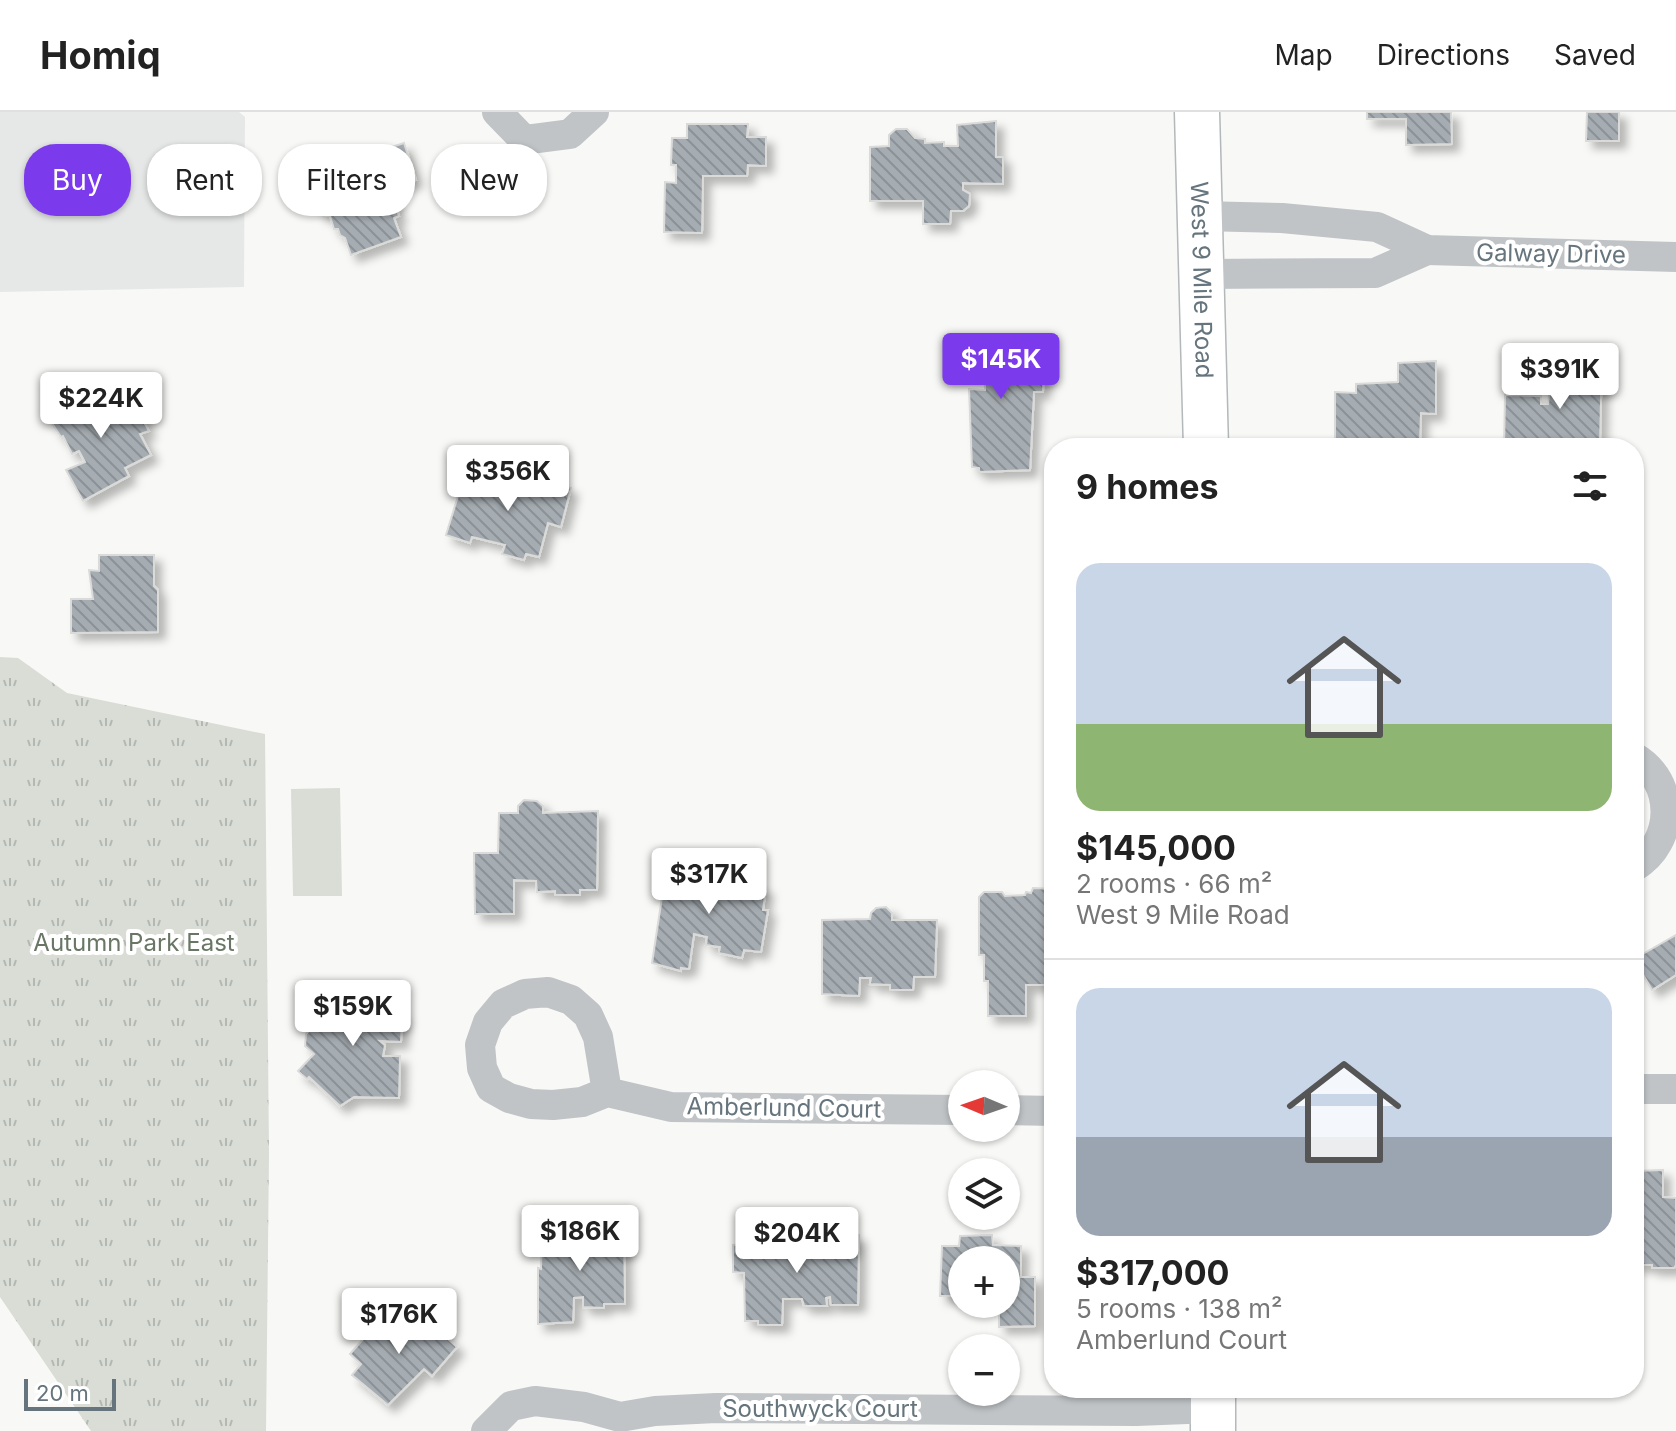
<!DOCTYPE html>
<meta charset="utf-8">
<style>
:root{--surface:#fff;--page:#f2f2f2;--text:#222;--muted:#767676;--line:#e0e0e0;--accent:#7c3aed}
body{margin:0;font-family:Inter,sans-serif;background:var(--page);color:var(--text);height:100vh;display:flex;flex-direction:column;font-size:30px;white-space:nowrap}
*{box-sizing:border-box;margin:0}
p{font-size:26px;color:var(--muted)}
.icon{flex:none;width:44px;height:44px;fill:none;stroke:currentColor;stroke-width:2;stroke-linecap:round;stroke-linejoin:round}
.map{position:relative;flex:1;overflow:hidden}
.drawer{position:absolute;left:1044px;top:326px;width:600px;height:960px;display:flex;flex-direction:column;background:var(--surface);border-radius:32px;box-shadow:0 2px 6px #0004}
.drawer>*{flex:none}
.banner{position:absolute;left:24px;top:32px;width:760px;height:72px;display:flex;gap:16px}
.needle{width:52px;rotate:272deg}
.fabs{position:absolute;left:948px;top:958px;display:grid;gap:16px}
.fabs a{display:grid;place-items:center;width:72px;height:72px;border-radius:50%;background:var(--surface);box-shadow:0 2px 6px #0004;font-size:40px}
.scale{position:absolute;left:24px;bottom:20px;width:92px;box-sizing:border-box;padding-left:8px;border:4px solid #66757d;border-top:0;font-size:22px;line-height:28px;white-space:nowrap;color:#66757d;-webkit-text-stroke:6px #fff;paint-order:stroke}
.price{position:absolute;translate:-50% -68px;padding:0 18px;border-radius:8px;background:#fff;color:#222;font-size:26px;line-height:52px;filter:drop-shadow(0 2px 4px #0008)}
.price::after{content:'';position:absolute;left:50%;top:48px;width:24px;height:18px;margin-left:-12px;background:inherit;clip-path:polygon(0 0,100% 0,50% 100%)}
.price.on{background:var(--accent);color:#fff}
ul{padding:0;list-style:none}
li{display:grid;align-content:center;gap:16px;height:424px;padding:0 32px}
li+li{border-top:2px solid var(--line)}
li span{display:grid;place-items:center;height:248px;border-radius:24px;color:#555}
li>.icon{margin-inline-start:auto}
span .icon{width:144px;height:144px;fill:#fffc;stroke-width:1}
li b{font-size:34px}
h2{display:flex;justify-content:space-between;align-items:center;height:96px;padding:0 32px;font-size:34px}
.tag{padding:0 28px;border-radius:32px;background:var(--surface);box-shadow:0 2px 6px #0004;font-size:28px;line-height:72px}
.tag.on{background:var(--accent);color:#fff}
header{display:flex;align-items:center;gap:48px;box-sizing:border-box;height:112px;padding:0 40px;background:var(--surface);border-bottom:2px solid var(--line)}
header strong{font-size:38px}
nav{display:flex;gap:44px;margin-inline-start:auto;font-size:28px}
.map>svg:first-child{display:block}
</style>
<header>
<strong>Homiq</strong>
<nav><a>Map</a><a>Directions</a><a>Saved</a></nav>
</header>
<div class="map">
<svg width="1676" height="1319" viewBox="0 0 1676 1319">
<defs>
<pattern id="park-tufts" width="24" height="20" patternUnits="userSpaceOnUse" patternTransform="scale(2)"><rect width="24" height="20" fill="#d9ddd6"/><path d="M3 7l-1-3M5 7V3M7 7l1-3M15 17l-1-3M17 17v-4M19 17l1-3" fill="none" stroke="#b4b8b3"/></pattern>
<pattern id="building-back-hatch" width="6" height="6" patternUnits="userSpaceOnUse" patternTransform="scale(2)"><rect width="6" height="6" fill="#a6adb2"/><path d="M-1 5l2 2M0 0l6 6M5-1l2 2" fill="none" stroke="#8b9196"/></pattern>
<filter id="shadow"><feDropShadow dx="7" dy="7" stdDeviation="4" flood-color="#0004"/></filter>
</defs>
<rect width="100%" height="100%" fill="#f8f8f6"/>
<polygon fill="#e6e7e7" points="0,0 239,0 245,5 244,175 0,180"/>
<polygon fill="#d9ddd6" points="340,676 342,784 293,784 291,677"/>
<polygon fill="url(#park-tufts)" points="0,545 18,546 67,581 265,622 269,1041 266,1319 91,1319 0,1185"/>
<g fill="url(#building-back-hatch)" stroke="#dadad9" stroke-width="2" filter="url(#shadow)">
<polygon points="1367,0 1451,0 1452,32 1406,33 1406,7 1367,7"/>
<polygon points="1587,0 1619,0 1619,29 1586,29"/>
<polygon points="996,9 996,45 1003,45 1003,72 963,71 963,78 970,82 969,94 963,99 951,99 950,112 923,112 923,89 870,89 870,35 889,34 889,23 896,17 907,17 915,26 925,27 925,31 944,30 944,34 958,34 957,13"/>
<polygon points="687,12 748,12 747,25 766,25 766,54 748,53 747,64 703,64 702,121 664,120 665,70 676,71 676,53 671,53 672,26 687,26"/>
<polygon points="404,31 416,68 386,79 390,89 394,88 399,104 394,106 401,125 351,143 345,126 340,123 338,117 334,117 330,104 320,102 316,89 320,82 312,61"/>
<polygon points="956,227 1033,227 1034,247 1044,248 1043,280 1034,280 1030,358 979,360 979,356 972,355 969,277 985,278 985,259 954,259"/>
<polygon points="1579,241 1602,242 1600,333 1597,333 1597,336 1504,336 1505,283 1541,284 1541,292 1548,292 1549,283 1564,283 1564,244 1579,244"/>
<polygon points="1436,249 1436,302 1421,301 1420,330 1335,334 1335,280 1356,281 1356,272 1398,270 1398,251"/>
<polygon points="112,271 129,302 136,297 149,319 140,322 151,343 125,356 129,364 83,389 66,358 85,350 79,339 72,342 63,324 61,325 48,305"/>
<polygon points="466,358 530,374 532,366 571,376 561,415 548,411 539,445 526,442 524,448 502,442 505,433 472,425 470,431 446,423"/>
<polygon points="99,443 154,443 154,474 158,478 158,520 71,521 71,487 93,487 89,458 99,459"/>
<polygon points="524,688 537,689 543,694 543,701 598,699 597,778 580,778 580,783 555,783 555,779 537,780 536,769 514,768 514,802 475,802 474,741 498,741 499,701 518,701 518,694"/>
<polygon points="672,753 704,758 704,754 741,760 739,772 766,776 763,798 768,798 761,840 744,838 742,846 719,841 720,835 706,833 707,825 694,822 689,857 681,856 681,859 652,851 662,785 668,787"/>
<polygon points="1033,776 1054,777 1054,873 1026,873 1026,904 988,904 988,869 984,869 984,843 979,843 979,785 984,780 1002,780 1005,784 1025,783 1026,780 1031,781"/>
<polygon points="886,795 892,801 892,808 937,808 935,865 914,865 913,878 890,878 890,873 870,872 871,866 860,866 859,884 822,882 822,808 870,807 871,801 876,796"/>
<polygon points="1676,823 1676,863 1652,878 1634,847"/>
<polygon points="324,876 369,877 371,900 369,902 402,902 401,930 380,929 385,933 383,944 400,944 399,986 354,985 340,994 309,965 307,967 298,959 314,942 305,934 306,922 314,914 317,914 318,894 324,893"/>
<polygon points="1663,1058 1663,1085 1676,1086 1676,1153 1674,1156 1652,1156 1652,1153 1634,1153 1634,1059"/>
<polygon points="612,1112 619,1112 624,1119 625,1192 604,1192 604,1196 583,1195 583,1185 574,1186 573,1210 538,1212 538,1156 541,1157 542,1123 557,1122 564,1116 575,1117 580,1125 606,1125 606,1117"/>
<polygon points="859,1123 858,1193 831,1193 830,1185 826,1186 827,1194 804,1194 802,1187 783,1187 782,1213 758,1213 758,1209 745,1209 744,1161 733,1160 733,1133 785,1129 788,1132 810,1132 810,1128 829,1129 829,1132 832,1132 832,1124"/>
<polygon points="992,1123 993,1133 1021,1134 1021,1165 1035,1165 1035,1214 999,1215 999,1192 1006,1192 1006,1148 962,1148 962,1184 940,1184 942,1134 959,1134 960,1124"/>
<polygon points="386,1201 406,1219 421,1203 457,1235 432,1264 424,1257 388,1293 352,1263 361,1252 350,1242"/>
</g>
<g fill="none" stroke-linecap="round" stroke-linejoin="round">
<defs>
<g id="secondary">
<path id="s1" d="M1197 0 1206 336"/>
<polyline points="1213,1276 1213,1319"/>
</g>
</defs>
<use href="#secondary" stroke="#b3b8bb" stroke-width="47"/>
<g stroke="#c0c4c7" stroke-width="30">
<polyline points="497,0 524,28 570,22 594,0"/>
<polyline points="1201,104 1282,106 1377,115 1427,138 1676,145"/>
<polyline points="1202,162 1375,161 1427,138"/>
<path d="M1634 645C1676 669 1676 730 1634 755"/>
<polyline points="1634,977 1676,977"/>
<polyline points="607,980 598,925 588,903 571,888 548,880 525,882 503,892 488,910 480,933 482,956 491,976 509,986 531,992 553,993 582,990 607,980 671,995 962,998"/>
<polyline points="1006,998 1054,999"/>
<polyline points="486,1319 511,1294 535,1289 584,1295 620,1305 655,1299 716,1296 1136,1299 1213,1296"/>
</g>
<use href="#secondary" stroke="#fff" stroke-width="44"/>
</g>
<g text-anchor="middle" stroke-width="8" stroke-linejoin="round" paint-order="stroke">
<g font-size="24" fill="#66757d" stroke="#fff">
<text transform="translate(1551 142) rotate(1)" y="8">Galway Drive</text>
<text dy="8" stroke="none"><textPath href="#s1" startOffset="168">West 9 Mile Road</textPath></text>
<text transform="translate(784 996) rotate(1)" y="8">Amberlund Court</text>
<text x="820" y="1305">Southwyck Court</text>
</g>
<g font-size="24" fill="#697665" stroke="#fff">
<text x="134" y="839">Autumn Park East</text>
</g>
</g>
</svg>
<div class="fabs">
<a><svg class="needle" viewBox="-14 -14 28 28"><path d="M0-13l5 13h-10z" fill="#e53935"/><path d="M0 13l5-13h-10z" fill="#767676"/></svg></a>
<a><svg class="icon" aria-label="layers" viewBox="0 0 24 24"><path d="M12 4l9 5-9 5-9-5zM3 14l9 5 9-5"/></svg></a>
<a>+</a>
<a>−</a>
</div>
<div class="scale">20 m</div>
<b class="price on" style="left:1001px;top:289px">$145K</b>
<b class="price" style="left:1560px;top:299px">$391K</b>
<b class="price" style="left:101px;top:328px">$224K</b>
<b class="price" style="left:508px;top:401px">$356K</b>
<b class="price" style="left:709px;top:804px">$317K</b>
<b class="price" style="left:353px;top:936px">$159K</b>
<b class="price" style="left:580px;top:1161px">$186K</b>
<b class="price" style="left:797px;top:1163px">$204K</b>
<b class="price" style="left:399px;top:1244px">$176K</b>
<div class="banner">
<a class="tag on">Buy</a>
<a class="tag">Rent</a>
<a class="tag">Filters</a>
<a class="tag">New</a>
</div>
<section class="drawer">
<h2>9 homes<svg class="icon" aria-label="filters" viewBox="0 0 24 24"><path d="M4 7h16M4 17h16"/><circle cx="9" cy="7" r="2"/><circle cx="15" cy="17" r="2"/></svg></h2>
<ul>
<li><span style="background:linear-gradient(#c9d6e8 65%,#8fb573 0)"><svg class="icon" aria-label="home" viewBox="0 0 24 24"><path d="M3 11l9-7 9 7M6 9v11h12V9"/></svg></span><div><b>$145,000</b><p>2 rooms · 66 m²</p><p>West 9 Mile Road</p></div></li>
<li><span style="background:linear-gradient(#c9d6e8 60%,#9aa5b1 0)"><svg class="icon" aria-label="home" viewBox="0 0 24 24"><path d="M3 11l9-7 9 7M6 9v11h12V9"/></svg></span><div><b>$317,000</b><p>5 rooms · 138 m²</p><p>Amberlund Court</p></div></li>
</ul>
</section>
</div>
